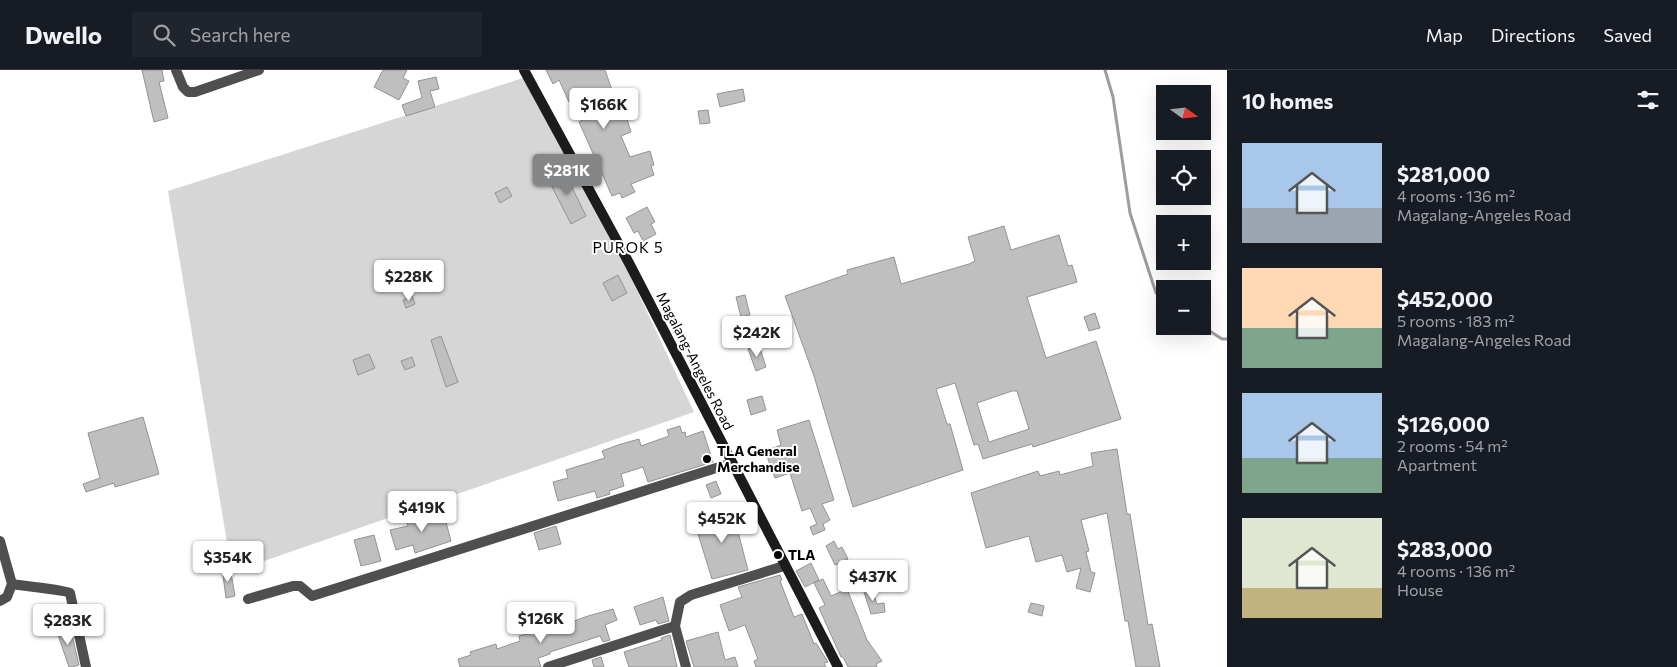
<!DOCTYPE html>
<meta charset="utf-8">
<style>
:root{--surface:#171b24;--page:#20242c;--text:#f1f3f6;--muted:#9ea1a6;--line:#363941;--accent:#858687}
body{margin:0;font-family:Commissioner,sans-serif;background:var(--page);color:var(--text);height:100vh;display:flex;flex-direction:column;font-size:19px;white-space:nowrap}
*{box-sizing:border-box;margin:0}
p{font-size:16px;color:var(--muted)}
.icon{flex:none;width:28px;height:28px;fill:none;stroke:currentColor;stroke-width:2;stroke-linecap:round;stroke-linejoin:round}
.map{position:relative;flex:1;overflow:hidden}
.sheet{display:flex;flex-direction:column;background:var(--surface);width:450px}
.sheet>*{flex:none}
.needle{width:32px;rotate:105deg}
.fabs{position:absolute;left:1156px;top:15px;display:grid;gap:10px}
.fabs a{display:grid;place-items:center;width:55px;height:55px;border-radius:0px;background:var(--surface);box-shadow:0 5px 20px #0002;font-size:25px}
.price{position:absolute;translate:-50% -42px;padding:0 11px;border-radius:5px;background:#fff;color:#222;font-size:16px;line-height:32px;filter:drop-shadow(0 1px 2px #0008)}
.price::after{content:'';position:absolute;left:50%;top:30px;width:15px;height:11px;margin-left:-8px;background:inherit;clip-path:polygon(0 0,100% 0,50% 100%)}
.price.on{background:var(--accent);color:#fff}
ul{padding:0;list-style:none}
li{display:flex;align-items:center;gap:15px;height:125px;padding:0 15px}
li span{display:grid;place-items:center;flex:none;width:140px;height:100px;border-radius:0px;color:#555}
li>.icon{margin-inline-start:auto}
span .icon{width:60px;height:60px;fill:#fffc;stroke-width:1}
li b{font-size:21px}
h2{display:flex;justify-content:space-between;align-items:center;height:60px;padding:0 15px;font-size:21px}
header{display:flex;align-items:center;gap:30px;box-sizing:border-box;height:70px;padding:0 25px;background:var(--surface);border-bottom:1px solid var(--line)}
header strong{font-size:24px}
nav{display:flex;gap:28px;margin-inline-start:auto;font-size:18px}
.search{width:350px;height:45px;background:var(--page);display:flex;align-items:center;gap:12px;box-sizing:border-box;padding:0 18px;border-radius:0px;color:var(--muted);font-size:19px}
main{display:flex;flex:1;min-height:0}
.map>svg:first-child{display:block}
</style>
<header>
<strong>Dwello</strong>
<div class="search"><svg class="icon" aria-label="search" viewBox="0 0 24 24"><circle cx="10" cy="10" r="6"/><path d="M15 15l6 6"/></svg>Search here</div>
<nav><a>Map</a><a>Directions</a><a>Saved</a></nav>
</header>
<main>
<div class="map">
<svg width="1227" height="597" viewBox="0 0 1227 597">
<rect width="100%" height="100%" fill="#fff"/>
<polygon fill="#d6d6d6" points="523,8 611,165 694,342 232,502 168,121"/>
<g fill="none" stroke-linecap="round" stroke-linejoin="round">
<g stroke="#9d9d9d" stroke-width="3">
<polyline points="1105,0 1113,27 1130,143 1156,223 1165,229"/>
<polyline points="1202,256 1222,269 1227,269"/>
</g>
</g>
<g fill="#bfbfbf" stroke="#939393" fill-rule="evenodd">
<polygon points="142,0 162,0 164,11 159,12 168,48 154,52"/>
<polygon points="383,0 407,0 403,8 409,11 399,30 374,17"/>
<polygon points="546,0 605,0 614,26 598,33 606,49 625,43 631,62 621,66 630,87 650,81 654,95 651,96 654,105 631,114 635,122 622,128 620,123 612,126 579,52 583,50 574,30 569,32 559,10 553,14"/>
<polygon points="436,7 439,19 430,21 435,37 406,46 402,35 422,28 418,11"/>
<polygon points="743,19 745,31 720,37 717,24"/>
<polygon points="708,40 710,53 700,54 698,41"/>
<polygon points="563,99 586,146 571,154 547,107"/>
<polygon points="507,117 512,126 500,133 495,123"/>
<polygon points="647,137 655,152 651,154 656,164 643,171 638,161 634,163 626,148"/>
<path d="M1004 156 1011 180 1059 165 1068 196 1072 195 1077 212 1027 227 1046 288 1096 271 1121 349 1033 377 1032 374 983 389 978 374 974 375 955 313 936 319 947 354H950L963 400 853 437 814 306 785 226 848 204 847 200 894 187 901 214 969 194 975 191 968 167ZM1012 321H1017L1029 359 989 372 977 333Z"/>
<polygon points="618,205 627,223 612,231 603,213"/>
<polygon points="745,225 750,245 741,247 736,227"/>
<polygon points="412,226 415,234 406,238 403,230"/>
<polygon points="1095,243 1100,258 1089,261 1084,247"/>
<polygon points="441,266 458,312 446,317 431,270"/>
<polygon points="759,275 766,297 756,301 748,279"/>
<polygon points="369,284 375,298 358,305 353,290"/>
<polygon points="412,287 415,296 405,300 401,291"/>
<polygon points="762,326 766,340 751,345 747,330"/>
<polygon points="143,347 159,404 115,417 114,413 86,422 83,414 100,408 88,363"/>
<polygon points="809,350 834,430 822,434 830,450 823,454 825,460 813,465 810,457 817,454 810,438 802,441 790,403 775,408 765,381 781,375 777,360"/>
<polygon points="680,356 682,363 685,362 686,367 703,361 713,392 648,412 643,397 621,404 624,416 609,421 610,424 597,428 595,421 558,431 553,412 568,408 566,400 605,388 602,381 618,375 639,369 641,376 669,366 667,360"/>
<polygon points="1117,379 1127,444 1130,444 1148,555 1152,554 1160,597 1136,597 1128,551 1125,551 1107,443 1081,450 1089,481 1086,482 1091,502 1095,503 1090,522 1076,518 1081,498 1067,502 1062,485 1036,492 1029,466 986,478 971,423 1038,401 1040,406 1059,401 1060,405 1093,396 1091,383"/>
<polygon points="716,411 721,424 711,428 706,415"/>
<polygon points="732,439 748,500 712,509 694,451"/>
<polygon points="443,441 451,471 415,483 413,475 396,480 390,460 408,456 406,451"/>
<polygon points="556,456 561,474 539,480 534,463"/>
<polygon points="374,465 381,491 361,496 354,470"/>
<polygon points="834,471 838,479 842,477 848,489 835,495 826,476"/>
<polygon points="811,493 819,510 805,517 796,501"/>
<polygon points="230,497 235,526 226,528 222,498"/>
<polygon points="780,505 782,510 780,511 794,547 802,544 814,574 816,573 828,592 824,593 826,597 756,597 754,591 758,589 745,555 729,561 720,535 742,527 738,517"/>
<polygon points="823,509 831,526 847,519 867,570 882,591 876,594 877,597 848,597 843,587 841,587 819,538 825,535 814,513"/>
<polygon points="871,516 877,534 884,533 885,542 871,544 863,519"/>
<polygon points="663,527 669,551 658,554 656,550 640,555 634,537"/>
<polygon points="1031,533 1044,536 1042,546 1028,542"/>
<polygon points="613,539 617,550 605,555 610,570 603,572 600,566 550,582 550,584 538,588 541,597 460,597 458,589 471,585 470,582 496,574 497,579 520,571 519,566 543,560 544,562 588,546"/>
<polygon points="70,556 79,595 72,597 69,597 56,559"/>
<polygon points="718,562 725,590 735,587 738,597 694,597 686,571"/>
<polygon points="670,565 677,597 629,597 624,582 662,570 661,568"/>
<polygon points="601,587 604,597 594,597 592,590"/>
</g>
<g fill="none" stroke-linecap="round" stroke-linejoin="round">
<g stroke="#4f4f4f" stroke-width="10">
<polyline points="176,0 183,17 188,22 195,22 259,0"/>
<polyline points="0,471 12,514 7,527 0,531"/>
<path d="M12 514C22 516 66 520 70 523L86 597"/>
<polyline points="248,529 293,516 300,516 312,526 732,393"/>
<polyline points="548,597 675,556"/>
<polyline points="686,597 675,556 680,532 691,525 784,496"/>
</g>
<polyline stroke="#1c1c1c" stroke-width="10" points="524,0 629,193 838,597"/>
</g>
<g fill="#000" stroke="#fff" stroke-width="2">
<circle cx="707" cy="389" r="5"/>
<circle cx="778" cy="485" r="5"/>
</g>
<g text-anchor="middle" stroke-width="4" stroke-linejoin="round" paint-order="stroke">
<g font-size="14" fill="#000" stroke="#fff">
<text transform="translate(695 291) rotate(63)" y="5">Magalang-Angeles Road</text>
</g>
<g font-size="14" font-weight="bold" fill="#000" stroke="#fff" text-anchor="start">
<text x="717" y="386">TLA General<tspan x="717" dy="16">Merchandise</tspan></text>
<text x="788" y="490">TLA</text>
</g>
<g font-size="15" letter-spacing="1" fill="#000" stroke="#fff">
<text x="628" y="183">PUROK 5</text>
</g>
</g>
</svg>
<div class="fabs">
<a><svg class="needle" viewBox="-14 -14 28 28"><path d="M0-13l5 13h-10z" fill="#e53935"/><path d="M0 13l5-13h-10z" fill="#9ea1a6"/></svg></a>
<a><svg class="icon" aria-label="locate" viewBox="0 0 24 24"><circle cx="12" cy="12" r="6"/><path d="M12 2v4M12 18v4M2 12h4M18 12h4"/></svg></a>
<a>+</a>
<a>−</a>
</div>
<b class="price" style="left:604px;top:60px">$166K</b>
<b class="price on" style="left:567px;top:126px">$281K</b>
<b class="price" style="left:409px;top:232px">$228K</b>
<b class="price" style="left:757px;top:288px">$242K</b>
<b class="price" style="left:422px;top:463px">$419K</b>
<b class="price" style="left:722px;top:474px">$452K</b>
<b class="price" style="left:228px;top:513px">$354K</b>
<b class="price" style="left:873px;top:532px">$437K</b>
<b class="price" style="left:541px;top:574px">$126K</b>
<b class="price" style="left:68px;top:576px">$283K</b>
</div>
<section class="sheet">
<h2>10 homes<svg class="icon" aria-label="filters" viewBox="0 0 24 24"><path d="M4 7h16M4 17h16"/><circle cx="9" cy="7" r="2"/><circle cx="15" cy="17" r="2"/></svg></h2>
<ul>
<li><span style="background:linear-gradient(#a9c7e8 65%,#9aa5b1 0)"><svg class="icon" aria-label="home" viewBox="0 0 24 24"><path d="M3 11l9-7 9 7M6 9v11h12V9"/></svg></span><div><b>$281,000</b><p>4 rooms · 136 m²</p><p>Magalang-Angeles Road</p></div></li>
<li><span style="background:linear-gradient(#ffd9b3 60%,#7fa58c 0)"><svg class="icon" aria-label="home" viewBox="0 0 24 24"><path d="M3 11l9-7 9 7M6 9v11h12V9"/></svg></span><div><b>$452,000</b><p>5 rooms · 183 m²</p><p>Magalang-Angeles Road</p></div></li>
<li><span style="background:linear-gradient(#a9c7e8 65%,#7fa58c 0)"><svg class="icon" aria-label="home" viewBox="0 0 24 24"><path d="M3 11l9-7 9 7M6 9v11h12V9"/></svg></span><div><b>$126,000</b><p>2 rooms · 54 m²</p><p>Apartment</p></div></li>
<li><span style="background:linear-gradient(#dfe7d0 70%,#c2b280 0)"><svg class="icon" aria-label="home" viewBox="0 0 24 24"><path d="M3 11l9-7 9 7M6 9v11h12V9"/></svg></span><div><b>$283,000</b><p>4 rooms · 136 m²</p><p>House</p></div></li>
</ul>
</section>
</main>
